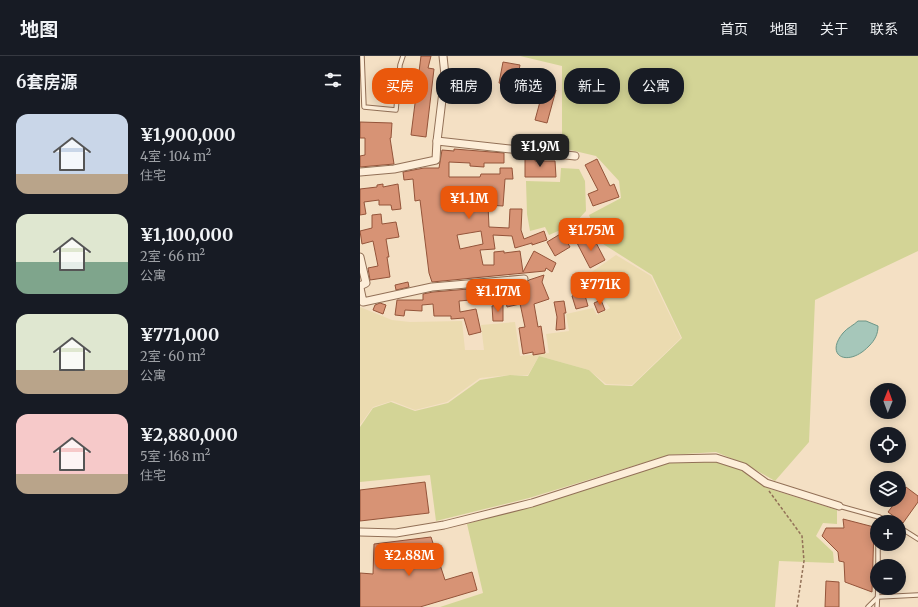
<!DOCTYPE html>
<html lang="zh">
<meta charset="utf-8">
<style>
:root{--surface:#171b24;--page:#20242c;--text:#f1f3f6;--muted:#9ea1a6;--line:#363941;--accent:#ea580c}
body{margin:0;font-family:Merriweather,"Noto Sans SC",serif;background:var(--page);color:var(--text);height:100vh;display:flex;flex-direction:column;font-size:15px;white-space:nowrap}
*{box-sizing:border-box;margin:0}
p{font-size:13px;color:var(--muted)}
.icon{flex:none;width:22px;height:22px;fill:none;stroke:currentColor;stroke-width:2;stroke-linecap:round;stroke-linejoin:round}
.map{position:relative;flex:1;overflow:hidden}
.side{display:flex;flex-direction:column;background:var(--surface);width:360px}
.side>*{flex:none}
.banner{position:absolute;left:12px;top:12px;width:380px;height:36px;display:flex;gap:8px}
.needle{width:26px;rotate:1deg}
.tools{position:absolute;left:510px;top:327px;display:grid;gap:8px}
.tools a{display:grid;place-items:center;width:36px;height:36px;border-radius:50%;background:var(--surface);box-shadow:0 2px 10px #0003;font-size:20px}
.price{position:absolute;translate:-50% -34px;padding:0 9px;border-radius:8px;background:var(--accent);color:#fff;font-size:13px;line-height:26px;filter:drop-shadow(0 1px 2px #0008)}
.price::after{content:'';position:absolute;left:50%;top:24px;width:12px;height:9px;margin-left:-6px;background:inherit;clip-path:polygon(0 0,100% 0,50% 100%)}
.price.selected{background:#222;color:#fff}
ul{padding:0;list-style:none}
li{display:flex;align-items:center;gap:12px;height:100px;padding:0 16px}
li span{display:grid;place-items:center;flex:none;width:112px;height:80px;border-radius:12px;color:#555}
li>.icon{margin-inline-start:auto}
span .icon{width:48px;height:48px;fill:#fffc;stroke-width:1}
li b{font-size:17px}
h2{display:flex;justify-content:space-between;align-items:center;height:48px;padding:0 16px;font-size:17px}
.tag{padding:0 14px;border-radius:16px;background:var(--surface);box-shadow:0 2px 10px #0003;font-size:14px;line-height:36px}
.tag.selected{background:var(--accent);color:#fff}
header{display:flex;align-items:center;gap:24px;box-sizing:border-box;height:56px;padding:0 20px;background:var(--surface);border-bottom:1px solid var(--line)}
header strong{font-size:19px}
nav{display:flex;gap:22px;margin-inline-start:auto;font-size:14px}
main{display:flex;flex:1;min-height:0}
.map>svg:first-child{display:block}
</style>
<header>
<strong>地图</strong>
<nav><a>首页</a><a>地图</a><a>关于</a><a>联系</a></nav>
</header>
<main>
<section class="side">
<h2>6套房源<svg class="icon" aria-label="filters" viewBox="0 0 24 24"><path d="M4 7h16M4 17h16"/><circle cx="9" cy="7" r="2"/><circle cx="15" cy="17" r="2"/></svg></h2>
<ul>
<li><span style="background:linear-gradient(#c9d6e8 75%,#b9a48a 0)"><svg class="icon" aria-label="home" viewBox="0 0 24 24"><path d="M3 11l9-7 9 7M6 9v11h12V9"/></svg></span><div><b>¥1,900,000</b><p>4室 · 104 m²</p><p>住宅</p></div></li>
<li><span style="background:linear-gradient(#dfe7d0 60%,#7fa58c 0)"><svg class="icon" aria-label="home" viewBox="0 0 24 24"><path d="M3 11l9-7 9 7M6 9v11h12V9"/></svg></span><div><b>¥1,100,000</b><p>2室 · 66 m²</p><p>公寓</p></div></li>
<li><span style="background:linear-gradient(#dfe7d0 70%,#b9a48a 0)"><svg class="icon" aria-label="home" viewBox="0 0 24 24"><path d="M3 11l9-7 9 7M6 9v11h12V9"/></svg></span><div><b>¥771,000</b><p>2室 · 60 m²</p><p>公寓</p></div></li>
<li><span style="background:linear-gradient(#f6c9c9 75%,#b9a48a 0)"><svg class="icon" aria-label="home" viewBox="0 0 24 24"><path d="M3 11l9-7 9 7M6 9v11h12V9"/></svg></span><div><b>¥2,880,000</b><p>5室 · 168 m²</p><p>住宅</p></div></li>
</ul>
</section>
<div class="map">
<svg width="558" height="551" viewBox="0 0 558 551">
<rect width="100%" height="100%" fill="#f4e0c4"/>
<polygon fill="#ebdbb0" points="256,199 291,220 321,282 272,329 246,328 229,314 179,300 168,319 150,319 120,322 87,346 55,354 32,345 13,351 0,369 0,251 32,264 50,266 102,265 105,294 124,294 121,269 155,266 160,300 189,297 186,278 209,275 206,258 233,252 237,259 250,252 226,220"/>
<g fill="#d3d496">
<polygon points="160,0 558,0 558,195 455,244 449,386 415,425 387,409 356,396 309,399 169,442 76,465 70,419 0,426 0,371 13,352 31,346 55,355 88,347 120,324 150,319 168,320 179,300 229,314 245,329 272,330 322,282 292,219 240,186 229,159 261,142 259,125 236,100 202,92 202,10"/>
<polygon points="201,112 219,113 225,125 226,155 214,168 189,179 185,171 170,175 167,158 166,125 200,126"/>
<polygon points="309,406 356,406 384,414 410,433 477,454 477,468 463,467 456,480 473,496 474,507 419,505 415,551 80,551 123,537 107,468"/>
</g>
<path fill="#a6c7ba" stroke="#6c9687" d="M498 265H506L518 270C518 278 515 284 509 290 488 312 464 300 483 277 487 272 494 269 498 265Z"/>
<g fill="#d79375" stroke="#94543a" fill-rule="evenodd">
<polygon points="61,0 71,0 68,12 74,13 66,81 51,79"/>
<polygon points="143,6 160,9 156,30 139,27"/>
<polygon points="184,31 196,34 187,67 175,64"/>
<polygon points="0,66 32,67 31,82 30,82 34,108 0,111 0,100 5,99 5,82 0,82"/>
<path d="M94 93 144 97V107H124V111L110 110V107L89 106V121H120L121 118H140V112H152L153 123H145L143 150 128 149 129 171 149 172 150 153H162L161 174 164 183 184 175 187 184 172 189V187L155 192 152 180 133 179 135 193 120 194 123 209H134V196L144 195V197L160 195 163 216 174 195 196 207 192 216 186 212 185 215 72 226 69 217 60 144 55 145 53 123 44 124 43 116 64 112H79L82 94 94 95ZM118 131V149L92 152 89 132ZM121 175 123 188 100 193 97 179Z"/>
<polygon points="165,102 175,102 175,105 195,105 196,121 165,121"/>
<polygon points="237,103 250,130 254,128 259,141 233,150 228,138 238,134 225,109"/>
<polygon points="23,128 23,131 38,128 41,153 32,154 31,149 19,149 19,144 4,146 6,158 0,159 0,133 17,131 17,129"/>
<polygon points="21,158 22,168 36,166 39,181 26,183 29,201 27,201 30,221 10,224 8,212 18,210 13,185 2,188 0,175 12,172 12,159"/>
<polygon points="202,177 210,191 195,200 187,186"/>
<polygon points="232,179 245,204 230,212 217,187"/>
<polygon points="184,219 182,226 189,243 174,248 178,271 181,270 185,297 173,299 173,296 163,298 159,272 165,271 161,252 160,248 147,251 145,241 99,245 100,256 116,253 121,276 109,279 104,262 91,263 91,260 74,260 73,248 62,249 62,255 45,254 44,260 35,259 37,244 63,244 63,238 73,236 144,230 144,233 165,228 169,224"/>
<polygon points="48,226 49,231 36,234 35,229"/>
<polygon points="224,236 228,250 216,253 212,240"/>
<polygon points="241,244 245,254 238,257 234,247"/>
<polygon points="204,245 206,257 204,257 205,273 196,274 197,261 194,246"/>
<polygon points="20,247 26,249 23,258 13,254 15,249"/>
<polygon points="143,248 143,265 133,265 132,250"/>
<polygon points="65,426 69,457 0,465 0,434"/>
<polygon points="546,431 558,440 558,446 543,467 528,456 537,444 539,444 539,441"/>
<polygon points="483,463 514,471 512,536 485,526 484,506 479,505 478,496 462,480 466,472 484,472"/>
<polygon points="71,481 85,524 112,516 117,534 60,551 0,551 0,517 13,518 14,488"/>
<polygon points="466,525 479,526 479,551 465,551"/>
</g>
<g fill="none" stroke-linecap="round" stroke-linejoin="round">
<defs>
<g id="service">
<polyline points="2,0 4,51 36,54 40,9 43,0"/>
<polyline points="479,450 519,461 519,466"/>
<polyline points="519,461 530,466"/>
<polyline points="539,471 558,483"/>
<polyline points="518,510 518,488"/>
<polyline points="508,551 518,541 558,539"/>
<polyline points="517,551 518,532"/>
</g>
<g id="minor">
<polyline points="83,0 85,19 77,85 215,100"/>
<polyline points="0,116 34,113 76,104 77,85"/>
<polyline points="0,201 6,227 0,230"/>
<polyline points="0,232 3,246 72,231 164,223"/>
<polyline points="0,476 36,477 84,469 172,447 309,403 356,402 384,411 406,427 479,450"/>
</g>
</defs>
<use href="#service" stroke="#927057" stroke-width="5.5"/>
<use href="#minor" stroke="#927057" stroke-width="9"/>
<polyline stroke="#927057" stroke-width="1.5" stroke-dasharray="3 2" stroke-linecap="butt" points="409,435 442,480 444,505 437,551"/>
<use href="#service" stroke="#fdeed9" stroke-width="3.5"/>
<use href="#minor" stroke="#fdeed9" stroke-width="7"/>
</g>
</svg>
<div class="tools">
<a><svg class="needle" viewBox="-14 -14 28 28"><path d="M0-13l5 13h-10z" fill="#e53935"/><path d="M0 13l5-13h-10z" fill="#9ea1a6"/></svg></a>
<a><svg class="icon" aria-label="locate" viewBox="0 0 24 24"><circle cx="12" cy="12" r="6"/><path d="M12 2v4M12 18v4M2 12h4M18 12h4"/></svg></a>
<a><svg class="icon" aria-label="layers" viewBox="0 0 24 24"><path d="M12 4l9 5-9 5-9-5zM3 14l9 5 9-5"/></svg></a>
<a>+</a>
<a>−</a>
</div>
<b class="price selected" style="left:180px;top:112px">¥1.9M</b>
<b class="price" style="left:109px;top:164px">¥1.1M</b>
<b class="price" style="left:231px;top:196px">¥1.75M</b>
<b class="price" style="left:240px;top:250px">¥771K</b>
<b class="price" style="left:138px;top:257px">¥1.17M</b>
<b class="price" style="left:49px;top:521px">¥2.88M</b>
<div class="banner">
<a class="tag selected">买房</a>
<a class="tag">租房</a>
<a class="tag">筛选</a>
<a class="tag">新上</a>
<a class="tag">公寓</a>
</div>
</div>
</main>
